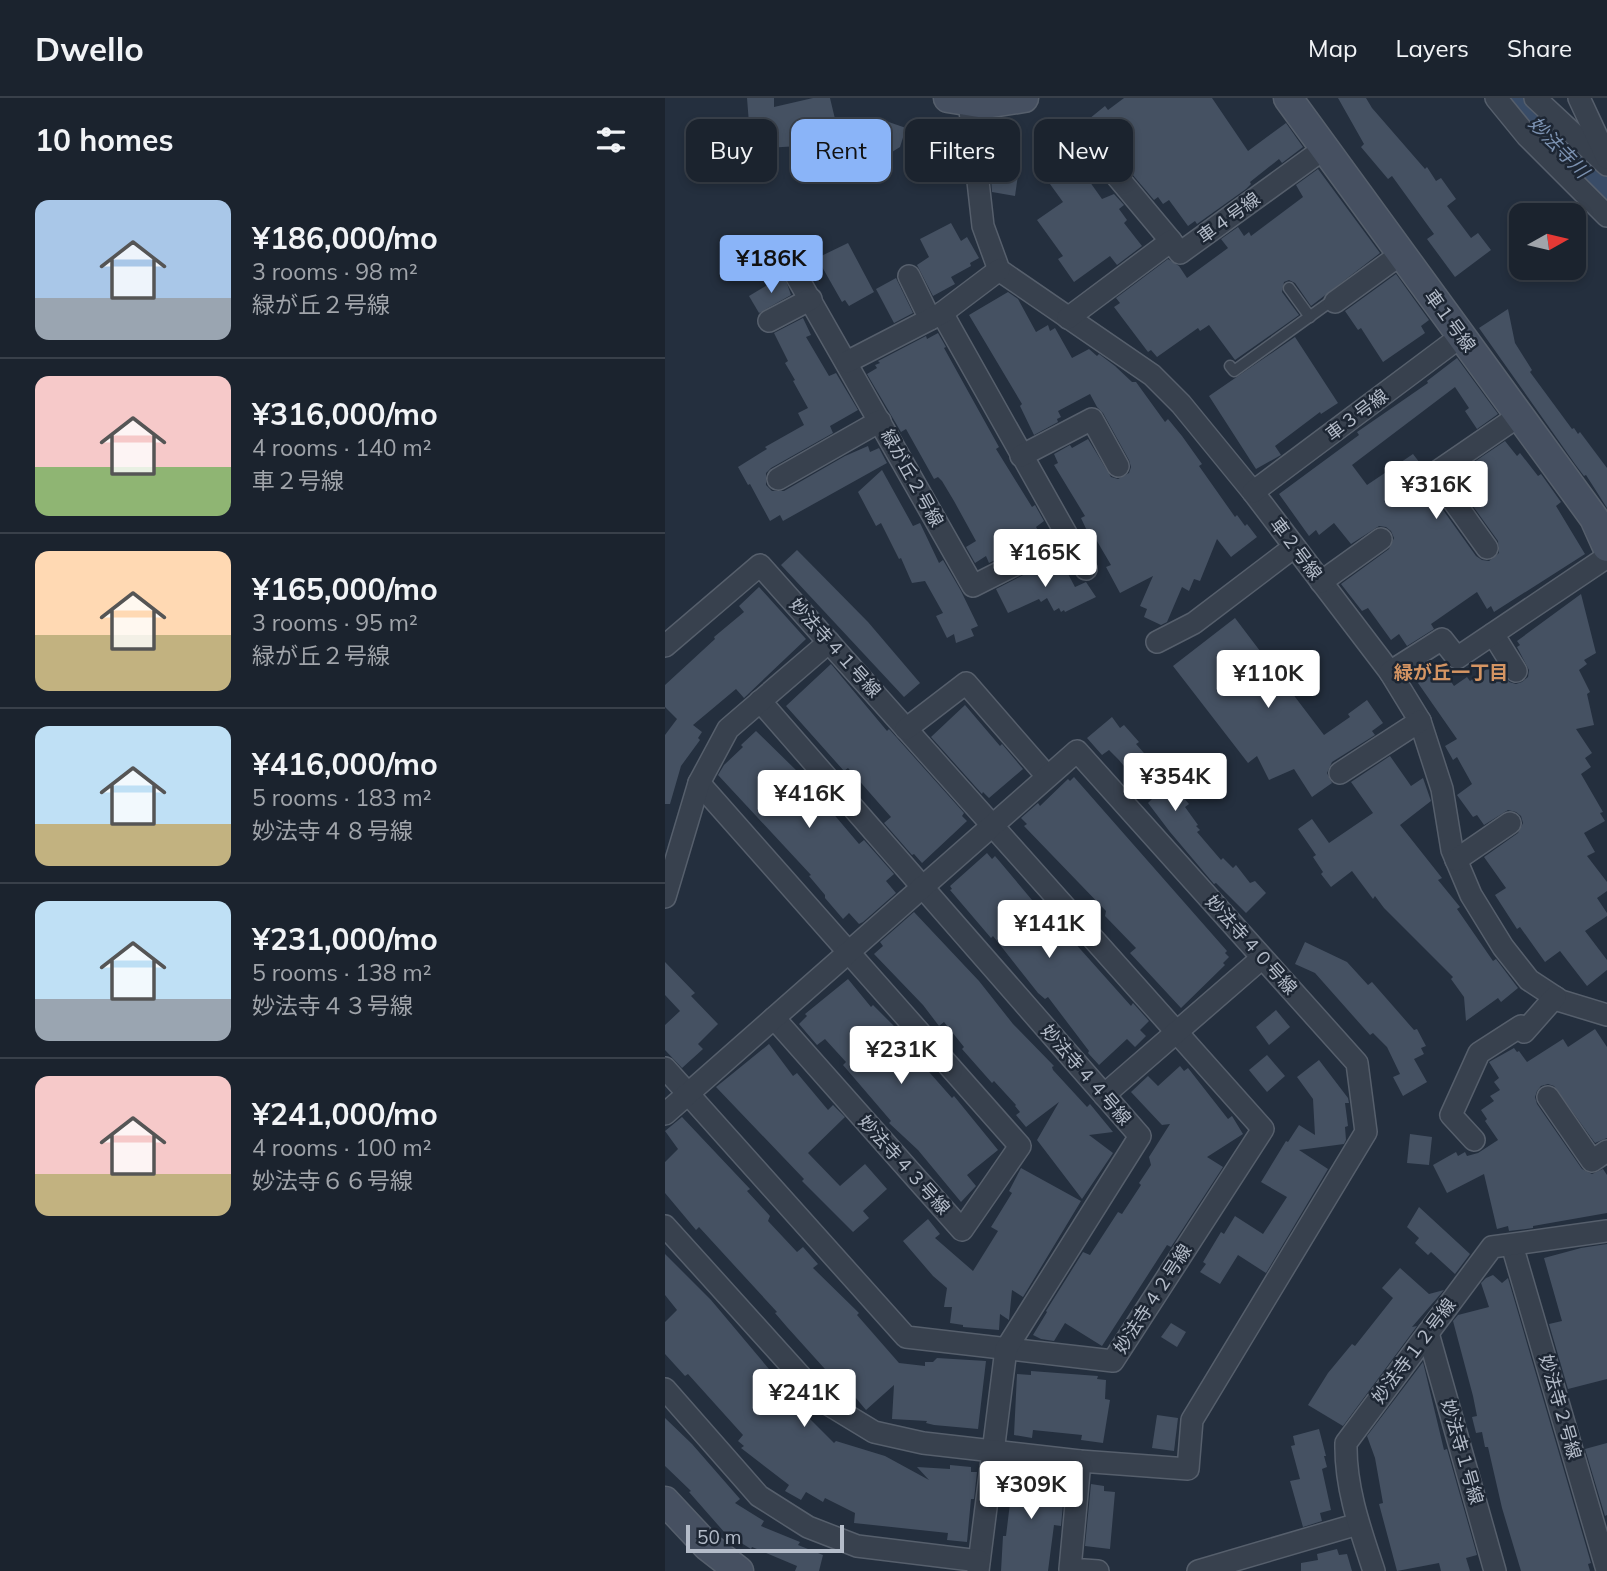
<!DOCTYPE html>
<meta charset="utf-8">
<style>
:root{--surface:#1b232e;--page:#242b36;--text:#f1f3f6;--muted:#a0a4aa;--line:#39404a;--accent:#8ab4f8}
body{margin:0;font-family:Mulish,"Noto Sans JP",sans-serif;background:var(--page);color:var(--text);height:100vh;display:flex;flex-direction:column;font-size:26px;white-space:nowrap}
*{box-sizing:border-box;margin:0}
p{font-size:23px;color:var(--muted)}
.icon{flex:none;width:38px;height:38px;fill:none;stroke:currentColor;stroke-width:2;stroke-linecap:round;stroke-linejoin:round}
.map{position:relative;flex:1;overflow:hidden}
.drawer{display:flex;flex-direction:column;background:var(--surface);width:665px}
.drawer>*{flex:none}
.hud{position:absolute;left:21px;top:21px;width:665px;height:63px;display:flex;gap:14px}
.needle{width:46px;rotate:82deg}
.buttons{position:absolute;left:844px;top:105px;display:grid;gap:14px}
.buttons a{display:grid;place-items:center;width:77px;height:77px;border-radius:14px;background:var(--surface);box-shadow:0 4px 10px #0003,0 0 0 2px var(--line);font-size:35px}
.scale{position:absolute;left:21px;bottom:18px;width:158px;box-sizing:border-box;padding-left:7px;border:4px solid #b4bcc9;border-top:0;font-size:19px;line-height:24px;white-space:nowrap;color:#b4bcc9;-webkit-text-stroke:5px #1d2633;paint-order:stroke}
.price{position:absolute;translate:-50% -60px;padding:0 16px;border-radius:7px;background:#fff;color:#222;font-size:23px;line-height:46px;filter:drop-shadow(0 2px 4px #0008)}
.price::after{content:'';position:absolute;left:50%;top:42px;width:21px;height:16px;margin-left:-10px;background:inherit;clip-path:polygon(0 0,100% 0,50% 100%)}
.price.on{background:var(--accent);color:#111}
ul{padding:0;list-style:none}
li{display:flex;align-items:center;gap:21px;height:175px;padding:0 35px}
li+li{border-top:2px solid var(--line)}
li span{display:grid;place-items:center;flex:none;width:196px;height:140px;border-radius:14px;color:#555}
li>.icon{margin-inline-start:auto}
span .icon{width:84px;height:84px;fill:#fffc;stroke-width:1}
li b{font-size:30px}
h2{display:flex;justify-content:space-between;align-items:center;height:84px;padding:0 35px;font-size:30px}
.chip{padding:0 24px;border-radius:14px;background:var(--surface);box-shadow:0 4px 10px #0003,0 0 0 2px var(--line);font-size:24px;line-height:63px}
.chip.on{background:var(--accent);color:#111}
header{display:flex;align-items:center;gap:42px;box-sizing:border-box;height:98px;padding:0 35px;background:var(--surface);border-bottom:2px solid var(--line)}
header strong{font-size:33px}
nav{display:flex;gap:38px;margin-inline-start:auto;font-size:24px}
main{display:flex;flex:1;min-height:0}
.map>svg:first-child{display:block}
</style>
<header>
<strong>Dwello</strong>
<nav><a>Map</a><a>Layers</a><a>Share</a></nav>
</header>
<main>
<section class="drawer">
<h2>10 homes<svg class="icon" aria-label="filters" viewBox="0 0 24 24"><path d="M4 7h16M4 17h16"/><circle cx="9" cy="7" r="2"/><circle cx="15" cy="17" r="2"/></svg></h2>
<ul>
<li><span style="background:linear-gradient(#a9c7e8 70%,#9aa5b1 0)"><svg class="icon" aria-label="home" viewBox="0 0 24 24"><path d="M3 11l9-7 9 7M6 9v11h12V9"/></svg></span><div><b>¥186,000/mo</b><p>3 rooms · 98 m²</p><p>緑が丘２号線</p></div></li>
<li><span style="background:linear-gradient(#f6c9c9 65%,#8fb573 0)"><svg class="icon" aria-label="home" viewBox="0 0 24 24"><path d="M3 11l9-7 9 7M6 9v11h12V9"/></svg></span><div><b>¥316,000/mo</b><p>4 rooms · 140 m²</p><p>車２号線</p></div></li>
<li><span style="background:linear-gradient(#ffd9b3 60%,#c2b280 0)"><svg class="icon" aria-label="home" viewBox="0 0 24 24"><path d="M3 11l9-7 9 7M6 9v11h12V9"/></svg></span><div><b>¥165,000/mo</b><p>3 rooms · 95 m²</p><p>緑が丘２号線</p></div></li>
<li><span style="background:linear-gradient(#bfe0f5 70%,#c2b280 0)"><svg class="icon" aria-label="home" viewBox="0 0 24 24"><path d="M3 11l9-7 9 7M6 9v11h12V9"/></svg></span><div><b>¥416,000/mo</b><p>5 rooms · 183 m²</p><p>妙法寺４８号線</p></div></li>
<li><span style="background:linear-gradient(#bfe0f5 70%,#9aa5b1 0)"><svg class="icon" aria-label="home" viewBox="0 0 24 24"><path d="M3 11l9-7 9 7M6 9v11h12V9"/></svg></span><div><b>¥231,000/mo</b><p>5 rooms · 138 m²</p><p>妙法寺４３号線</p></div></li>
<li><span style="background:linear-gradient(#f6c9c9 70%,#c2b280 0)"><svg class="icon" aria-label="home" viewBox="0 0 24 24"><path d="M3 11l9-7 9 7M6 9v11h12V9"/></svg></span><div><b>¥241,000/mo</b><p>4 rooms · 100 m²</p><p>妙法寺６６号線</p></div></li>
</ul>
</section>
<div class="map">
<svg width="942" height="1473" viewBox="0 0 942 1473">
<rect width="100%" height="100%" fill="#242f3e"/>
<g fill="none" stroke-linecap="round" stroke-linejoin="round">
<polyline stroke="#394c67" stroke-width="38" points="845,0 875,33 942,99"/>
</g>
<g fill="#455162">
<polygon points="82,0 109,0 109,9 148,0 165,0 176,46 214,35 218,22 241,30 235,49 219,59 220,62 146,86 134,48 86,51"/>
<polygon points="459,0 547,0 583,53 621,25 638,49 617,65 614,61 585,84 586,86 581,91 532,126 530,123 523,128 504,102 498,106 493,99 489,102 467,76 445,43 416,64 398,42 440,8 443,12"/>
<polygon points="673,0 701,0 707,10 760,71 762,69 771,83 776,80 791,101 782,108 806,140 813,135 826,152 790,179 762,141 769,136 727,78 723,81 696,49 699,46"/>
<polygon points="330,52 356,56 350,98 327,94 326,80"/>
<polygon points="405,56 437,101 449,96 459,107 454,111 462,122 459,125 477,148 452,167 445,158 409,184 393,161 398,158 372,122 398,104 377,75"/>
<polygon points="653,71 715,155 646,208 630,185 624,182 619,184 617,194 634,217 570,262 544,227 535,233 533,230 492,259 486,252 483,254 449,209 455,205 451,200 503,161 514,168 522,180 563,150 556,141 573,129 579,138 584,134 586,138 638,99 631,87"/>
<polygon points="286,125 296,143 302,139 314,160 305,165 306,168 286,179 290,186 268,198 252,167 264,159 255,141"/>
<polygon points="183,145 209,194 184,208 180,202 177,204 152,160"/>
<polygon points="731,176 764,222 756,228 760,235 718,264 696,230 693,232 680,213"/>
<polygon points="119,177 126,197 94,215 84,198"/>
<polygon points="231,180 248,215 229,225 211,191"/>
<polygon points="343,194 353,201 371,234 383,227 385,233 390,230 407,260 424,251 432,258 434,256 450,268 467,284 471,284 500,324 503,321 517,338 537,366 534,368 570,419 572,417 580,428 582,426 592,439 566,459 552,441 535,483 529,481 524,493 517,489 502,524 496,527 479,519 482,511 475,508 488,478 455,495 441,469 446,467 426,433 423,435 416,420 420,418 389,367 393,365 389,356 405,347 407,350 423,341 446,379 453,381 464,375 466,369 464,362 438,315 432,309 425,296 393,313 396,319 392,321 393,324 369,337 355,308 357,306 304,217"/>
<polygon points="843,211 850,245 867,272 865,274 907,331 909,330 913,336 915,334 942,370 942,410 921,377 919,378 910,366 814,230"/>
<polygon points="138,220 146,237 141,239 164,278 171,275 193,312 165,328 168,335 106,370 101,375 101,387 107,393 119,393 180,358 203,348 205,354 214,350 222,365 118,423 115,417 105,423 85,386 83,387 73,369 102,351 100,349 139,327 133,315 143,310 128,283 130,282 120,265 123,263 109,235"/>
<polygon points="273,235 281,249 279,250 334,349 331,351 367,409 370,407 379,423 371,429 377,439 324,465 321,458 310,465 301,449 311,443 289,403 277,383 273,379 269,381 241,331 236,334 202,276 212,270 210,267 215,265 213,263 261,238 262,241"/>
<polygon points="630,239 673,305 656,316 655,314 610,348 616,357 591,371 544,298"/>
<polygon points="792,260 833,316 812,331 800,313 804,310 790,289 687,367 702,387 748,356 758,369 756,376 758,384 811,458 817,462 824,463 834,455 833,443 787,379 840,343 852,358 855,355 873,378 876,376 896,404 891,408 920,456 829,514 826,508 822,511 812,494 766,526 769,531 742,548 734,536 726,542 703,510 697,513 676,486 724,451 729,440 726,433 721,429 714,428 686,446 669,425 654,437 651,432 644,438 614,396 694,337 692,334 763,285 762,283"/>
<polygon points="217,372 248,428 255,425 274,465 278,462 296,493 313,528 306,531 309,538 291,545 289,536 282,540 271,518 278,515 260,483 247,485 236,460 234,461 216,425 211,428 193,394"/>
<polygon points="132,452 203,524 255,585 239,599 116,467"/>
<polygon points="394,459 410,489 421,484 431,499 400,514 399,512 396,514 394,510 389,513 382,500 376,504 374,501 343,515 331,491"/>
<polygon points="94,489 141,541 79,600 71,591 28,627 37,634 33,640 35,642 16,668 5,706 0,706 0,637 12,621 0,609 0,587 50,541 49,539 79,514 74,508"/>
<polygon points="916,496 931,555 919,562 922,566 914,572 925,594 922,596 929,627 911,631 927,655 920,660 926,669 916,676 938,714 935,715 940,723 919,735 930,754 922,758 942,784 942,793 932,800 942,815 942,818 920,833 942,862 942,872 922,888 895,853 880,864 855,829 852,831 830,797 841,790 819,759 853,735 858,725 856,718 851,714 843,712 819,727 812,717 808,719 792,697 807,686 792,659 788,662 780,648 792,641 753,585 776,569 789,588 802,579 805,583 830,565 844,584 851,586 857,584 863,579 864,572 852,549 855,547 852,543"/>
<polygon points="570,520 659,637 685,619 683,616 702,602 718,625 707,633 710,637 667,664 662,675 667,685 647,699 629,671 604,682 592,658 583,665 508,568"/>
<polygon points="166,566 222,633 224,631 299,715 297,718 302,723 257,765 249,756 247,757 219,725 226,719 183,670 179,673 121,608"/>
<polygon points="300,607 335,648 337,646 358,671 324,700 318,694 317,696 266,639"/>
<polygon points="447,619 455,630 459,627 474,644 471,646 524,706 520,709 533,727 531,728 535,732 532,734 556,762 558,760 568,770 571,767 585,785 590,783 601,795 581,815 551,785 549,786 505,734 483,705 487,701 453,661 444,652 437,657 422,640"/>
<polygon points="91,633 133,674 194,746 199,742 229,776 221,783 231,795 198,824 194,826 184,815 178,821 160,800 160,797 144,778 146,777 53,677 59,667 78,649 76,647"/>
<polygon points="725,658 746,688 758,680 766,703 735,727 777,780 773,782 795,809 792,811 828,863 831,861 853,890 836,904 833,900 801,923 799,899 786,881 788,879 719,810 710,798 708,801 687,773 666,789 656,776 658,774 648,759 651,757 633,731 647,721 664,745 708,715 686,684"/>
<polygon points="409,679 562,853 560,855 564,859 558,865 560,867 516,910 465,855 471,850 440,818 441,813 359,728 362,726 356,720 373,705 375,708 403,681 405,683"/>
<polygon points="322,755 327,761 330,758 404,846 408,843 466,908 468,905 484,923 475,932 481,938 470,949 462,941 434,967 423,955 424,953 383,899 380,901 373,895 328,838 326,840 285,792 287,791 285,788"/>
<polygon points="249,814 314,883 348,926 389,968 387,969 388,972 422,1009 425,1006 448,1034 424,1037 448,1055 417,1101 372,1042 394,1004 361,1029 351,1017 355,1014 350,1008 351,1007 329,983 327,985 297,951 299,949 279,924 274,928 258,907 209,856 218,848 215,844"/>
<polygon points="640,844 682,864 703,887 707,884 749,932 752,931 761,948 756,950 759,956 749,961 762,984 738,998 728,979 735,976 722,949 708,935 705,937 650,875 630,866"/>
<polygon points="0,864 30,895 26,898 53,926 33,946 38,951 17,970 0,952 0,927 15,913 0,897"/>
<polygon points="183,881 206,909 208,907 228,927 253,956 250,958 287,1000 289,998 333,1052 302,1077 311,1088 296,1104 253,1052 224,1025 226,1023 178,967 181,964 160,941 152,947 134,926 142,918 140,916"/>
<polygon points="611,912 625,929 604,947 591,929"/>
<polygon points="930,931 942,949 942,1040 930,1045 889,988 883,986 876,988 872,993 870,999 872,1006 917,1071 927,1076 938,1071 942,1077 942,1115 868,1128 868,1130 844,1133 843,1128 832,1131 819,1076 782,1095 768,1067 791,1054 793,1058 800,1054 802,1058 813,1055 833,1042 820,1023 822,1021 816,1012 829,1003 825,998 835,992 829,984 834,980 824,964 849,950 852,954 854,953 862,964 898,941 903,949"/>
<polygon points="104,946 128,978 132,975 163,1012 168,1007 180,1019 143,1055 175,1088 200,1066 222,1091 198,1113 204,1120 188,1134 137,1083 139,1081 51,989"/>
<polygon points="602,957 620,978 602,994 584,972"/>
<polygon points="654,962 683,1000 684,1005 680,1005 683,1028 680,1029 681,1042 679,1046 634,1052 663,1071 601,1175 573,1157 555,1186 535,1174 541,1166 538,1164 556,1134 559,1136 570,1118 598,1136 622,1099 596,1084 621,1043 623,1044 634,1027 650,1037 648,1001 632,979"/>
<polygon points="515,968 519,973 523,970 563,1021 567,1018 578,1036 542,1059 558,1069 506,1149 502,1147 437,1248 400,1225 389,1243 376,1241 368,1237 382,1214 381,1213 418,1154 425,1157 453,1114 457,1116 476,1087 474,1085 486,1067 484,1059 505,1026 497,1027 466,994 483,978 493,988"/>
<polygon points="17,1019 85,1091 82,1093 105,1118 103,1123 132,1154 138,1149 153,1166 148,1170 194,1215 192,1217 234,1265 260,1268 260,1264 268,1264 272,1260 321,1263 313,1331 269,1327 261,1325 262,1323 227,1321 229,1287 201,1312 190,1299 187,1301 122,1229 110,1215 112,1214 34,1129 31,1132 0,1095 0,1064 13,1051 0,1033"/>
<polygon points="745,1036 767,1039 764,1067 742,1065"/>
<polygon points="356,1070 416,1103 358,1199 347,1192 344,1222 335,1216 334,1232 298,1229 298,1227 285,1225 287,1209 279,1209 282,1190 268,1178 238,1143 263,1121 275,1136 270,1140 308,1173 333,1133 326,1129 347,1095 344,1093"/>
<polygon points="754,1109 805,1156 790,1176 766,1154 763,1157 750,1145 754,1140 742,1129"/>
<polygon points="942,1146 942,1281 903,1291 884,1226 897,1223 879,1160 916,1150"/>
<polygon points="0,1156 46,1202 130,1302 128,1304 169,1345 171,1343 220,1358 264,1382 252,1369 285,1371 285,1367 306,1369 306,1374 312,1374 309,1401 306,1401 302,1444 282,1442 283,1435 189,1425 190,1415 160,1400 158,1404 141,1394 136,1402 120,1393 124,1387 76,1350 79,1348 73,1343 78,1337 23,1276 20,1278 0,1256 0,1224 12,1212 0,1197"/>
<polygon points="735,1170 764,1196 779,1192 747,1229 752,1228 678,1328 643,1307 663,1275 687,1246 690,1248 728,1200 717,1190"/>
<polygon points="828,1177 837,1185 843,1180 926,1465 923,1466 925,1473 856,1473 837,1410 823,1349 820,1349 817,1334 811,1335 807,1319 812,1318 808,1298 788,1223 793,1217 824,1209 816,1185 821,1180"/>
<polygon points="506,1225 521,1234 512,1249 496,1239"/>
<polygon points="758,1264 779,1352 782,1351 812,1457 801,1460 805,1473 776,1473 774,1465 732,1473 714,1406 718,1405 710,1360 702,1338"/>
<polygon points="366,1273 433,1278 432,1281 441,1282 440,1301 445,1302 438,1345 416,1342 417,1337 368,1332 367,1340 349,1337 352,1276 366,1277"/>
<polygon points="492,1317 513,1320 509,1353 487,1350"/>
<polygon points="0,1320 27,1346 75,1401 70,1405 99,1423 96,1428 135,1444 133,1447 158,1457 154,1473 130,1473 132,1468 87,1449 86,1451 60,1435 24,1394 26,1393 0,1368"/>
<polygon points="654,1331 661,1358 659,1358 662,1369 657,1371 666,1412 655,1415 657,1423 638,1429 625,1383 635,1381 626,1348 630,1347 628,1338"/>
<polygon points="942,1345 942,1417 940,1418 920,1351"/>
<polygon points="373,1373 398,1376 398,1383 400,1383 396,1428 389,1427 383,1473 336,1473 338,1438 341,1438 345,1405 335,1404 338,1380 372,1384"/>
<polygon points="426,1386 439,1388 439,1393 450,1394 445,1451 420,1448"/>
<polygon points="672,1451 674,1457 682,1456 687,1473 636,1473 636,1465 653,1462 652,1456"/>
</g>
<g fill="none" stroke-linecap="round" stroke-linejoin="round">
<defs>
<g id="lane">
<polyline points="624,190 645,219"/>
<polyline points="565,268 569,273 665,204 670,204"/>
</g>
<g id="street">
<polyline points="831,0 862,38 942,118"/>
<polyline points="870,0 942,67"/>
<polyline points="914,0 942,60"/>
<polyline points="304,3 318,128 334,172 487,277 516,306 588,394 725,574 755,623 777,691 787,752 806,797 838,849 864,882 896,903 942,917"/>
<polyline points="450,76 506,143"/>
<polyline points="244,178 265,221"/>
<polyline points="132,179 308,488 403,440"/>
<polyline points="670,204 736,156"/>
<polyline points="277,215 421,471"/>
<polyline points="403,220 506,143 515,155 660,50"/>
<polyline points="104,223 146,201"/>
<polyline points="182,264 277,215 334,172"/>
<polyline points="356,358 427,321 453,368"/>
<polyline points="113,381 215,323"/>
<polyline points="588,394 795,239"/>
<polyline points="822,450 769,376 855,317"/>
<polyline points="656,484 716,441"/>
<polyline points="828,536 851,573"/>
<polyline points="492,544 529,525 629,449"/>
<polyline points="0,548 95,467 598,1031 448,1263 241,1239 0,970"/>
<polyline points="725,574 777,541 792,560 942,459"/>
<polyline points="95,603 475,1038 341,1251 313,1473"/>
<polyline points="241,631 301,585 382,678"/>
<polyline points="675,675 755,623"/>
<polyline points="34,685 355,1048 297,1132 109,920"/>
<polyline points="791,762 845,725"/>
<polyline points="0,799 34,685 63,631 164,544"/>
<polyline points="439,997 597,860"/>
<polyline points="883,999 927,1063 942,1053"/>
<polyline points="0,1016 412,653 692,965 701,1034 527,1322 523,1371 415,1363 258,1345 209,1334 158,1303 0,1128"/>
<polyline points="809,1042 786,1017 814,955 856,928 859,934 890,899"/>
<polyline points="847,1147 942,1472"/>
<polyline points="763,1235 830,1473"/>
<polyline points="0,1291 94,1398 143,1429 192,1448 314,1463"/>
<polyline points="415,1363 405,1471 433,1473"/>
<polyline points="533,1473 693,1426"/>
<path d="M709 1473C695 1431 680 1389 681 1345L827 1149 942 1133"/>
</g>
<g id="secondary">
<polyline points="283,0 320,6 359,0"/>
<polyline points="623,0 929,420 942,449"/>
<polyline points="0,1403 42,1448 74,1473"/>
</g>
</defs>
<use href="#lane" stroke="#565f6c" stroke-width="13"/>
<use href="#street" stroke="#565f6c" stroke-width="24"/>
<use href="#secondary" stroke="#565f6c" stroke-width="31"/>
<use href="#lane" stroke="#38414e" stroke-width="10"/>
<use href="#street" stroke="#38414e" stroke-width="21"/>
<use href="#secondary" stroke="#465061" stroke-width="28"/>
</g>
<g text-anchor="middle" stroke-width="5" stroke-linejoin="round" paint-order="stroke">
<g font-size="18" fill="#b4bcc9" stroke="#1d2633">
<text transform="translate(564 120) rotate(-36)" y="6">車４号線</text>
<text transform="translate(785 223) rotate(54)" y="6">車１号線</text>
<text transform="translate(692 317) rotate(-37)" y="6">車３号線</text>
<text transform="translate(247 380) rotate(61)" y="6">緑が丘２号線</text>
<text transform="translate(631 451) rotate(53)" y="6">車２号線</text>
<text transform="translate(170 550) rotate(48)" y="6">妙法寺４１号線</text>
<text transform="translate(586 847) rotate(48)" y="6">妙法寺４０号線</text>
<text transform="translate(421 977) rotate(49)" y="6">妙法寺４４号線</text>
<text transform="translate(239 1067) rotate(48)" y="6">妙法寺４３号線</text>
<text transform="translate(488 1201) rotate(-57)" y="6">妙法寺４２号線</text>
<text transform="translate(749 1253) rotate(-53)" y="6">妙法寺１２号線</text>
<text transform="translate(895 1309) rotate(74)" y="6">妙法寺２号線</text>
<text transform="translate(797 1354) rotate(74)" y="6">妙法寺１号線</text>
</g>
<g font-size="19" font-style="italic" fill="#7c92b1" stroke="#1d2633">
<text transform="translate(894 49) rotate(46)" y="7">妙法寺川</text>
</g>
<g font-size="19" font-weight="bold" fill="#d59563" stroke="#1d2633">
<text x="786" y="581">緑が丘一丁目</text>
</g>
</g>
</svg>
<div class="buttons">
<a><svg class="needle" viewBox="-14 -14 28 28"><path d="M0-13l5 13h-10z" fill="#e53935"/><path d="M0 13l5-13h-10z" fill="#a0a4aa"/></svg></a>
</div>
<div class="scale">50 m</div>
<b class="price on" style="left:106px;top:197px">¥186K</b>
<b class="price" style="left:771px;top:423px">¥316K</b>
<b class="price" style="left:380px;top:491px">¥165K</b>
<b class="price" style="left:603px;top:612px">¥110K</b>
<b class="price" style="left:510px;top:715px">¥354K</b>
<b class="price" style="left:144px;top:732px">¥416K</b>
<b class="price" style="left:384px;top:862px">¥141K</b>
<b class="price" style="left:236px;top:988px">¥231K</b>
<b class="price" style="left:139px;top:1331px">¥241K</b>
<b class="price" style="left:366px;top:1423px">¥309K</b>
<div class="hud">
<a class="chip">Buy</a>
<a class="chip on">Rent</a>
<a class="chip">Filters</a>
<a class="chip">New</a>
</div>
</div>
</main>
